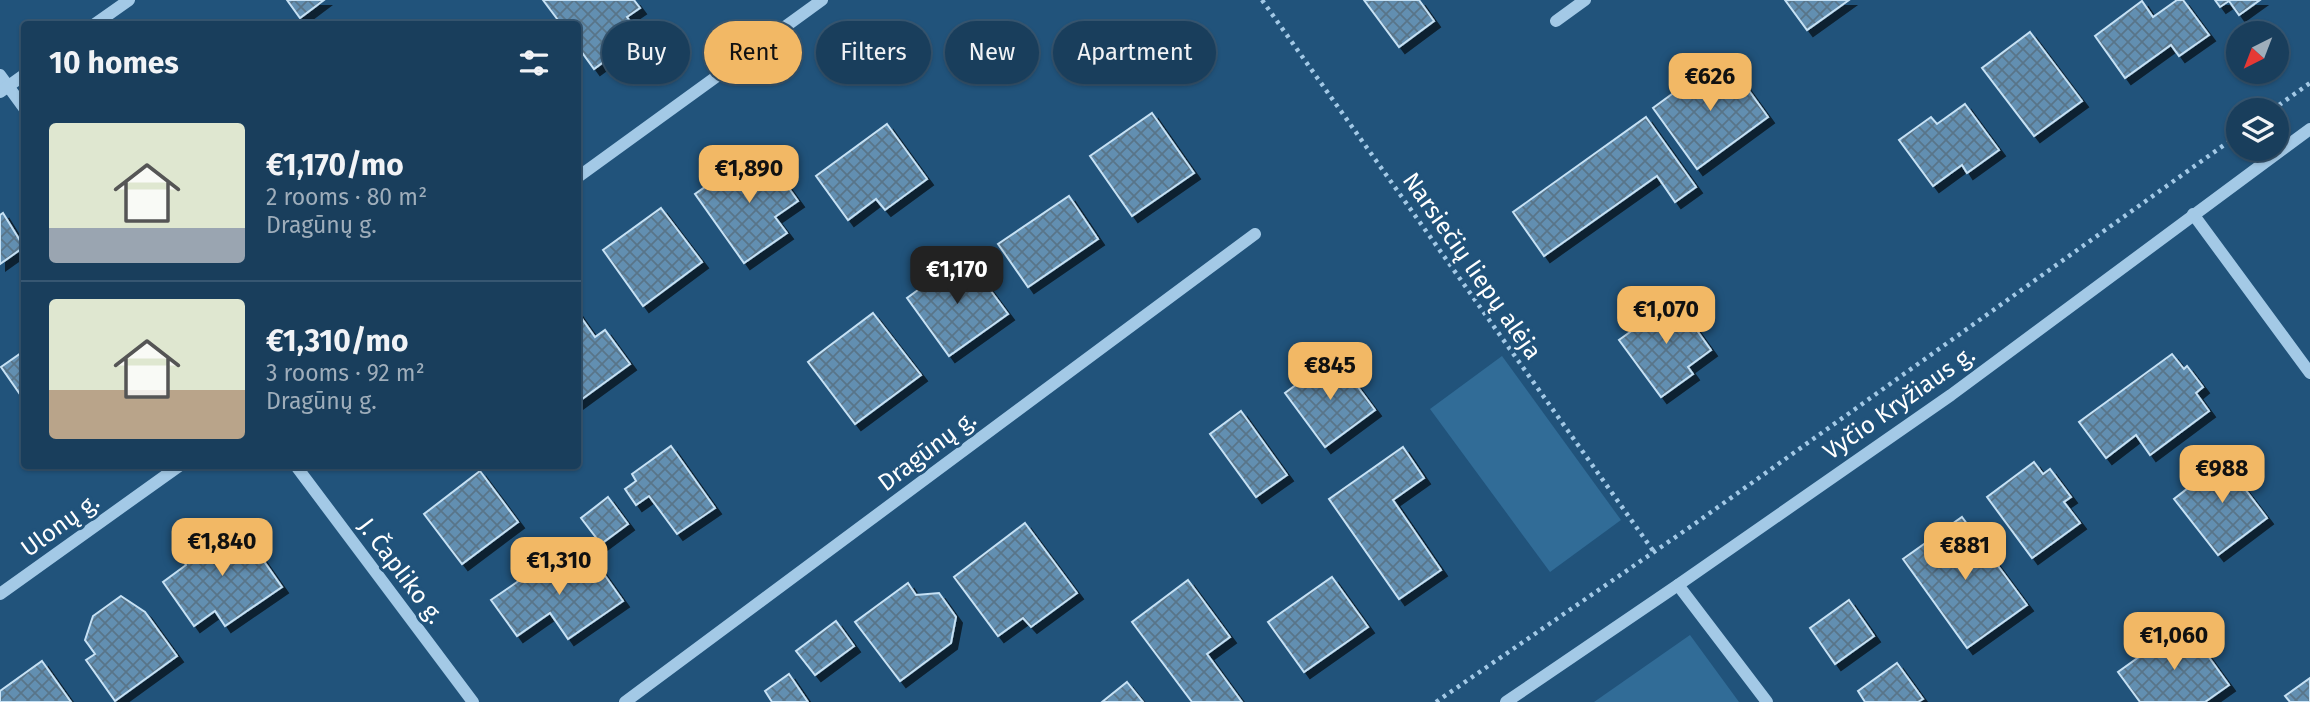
<!DOCTYPE html>
<meta charset="utf-8">
<style>
:root{--surface:#193e5c;--page:#264965;--text:#f1f3f6;--muted:#9faebb;--line:#375772;--accent:#f2b865}
body{margin:0;font-family:"Fira Sans",sans-serif;background:var(--page);color:var(--text);height:100vh;display:flex;flex-direction:column;font-size:26px;white-space:nowrap}
*{box-sizing:border-box;margin:0}
p{font-size:23px;color:var(--muted)}
.icon{flex:none;width:38px;height:38px;fill:none;stroke:currentColor;stroke-width:2;stroke-linecap:round;stroke-linejoin:round}
.map{position:relative;flex:1;overflow:hidden}
.details{position:absolute;left:21px;top:21px;width:560px;height:448px;display:flex;flex-direction:column;background:var(--surface);border-radius:7px;box-shadow:0 2px 5px #0004,0 0 0 2px var(--line)}
.details>*{flex:none}
.hud{position:absolute;left:602px;top:21px;width:665px;height:63px;display:flex;gap:14px}
.needle{width:46px;rotate:222deg}
.controls{position:absolute;left:2226px;top:21px;display:grid;gap:14px}
.controls a{display:grid;place-items:center;width:63px;height:63px;border-radius:50%;background:var(--surface);box-shadow:0 2px 5px #0004,0 0 0 2px var(--line);font-size:35px}
.price{position:absolute;translate:-50% -60px;padding:0 16px;border-radius:14px;background:var(--accent);color:#111;font-size:23px;line-height:46px;filter:drop-shadow(0 2px 4px #0008)}
.price::after{content:'';position:absolute;left:50%;top:42px;width:21px;height:16px;margin-left:-10px;background:inherit;clip-path:polygon(0 0,100% 0,50% 100%)}
.price.selected{background:#222;color:#fff}
ul{padding:0;list-style:none}
li{display:flex;align-items:center;gap:21px;height:175px;padding:0 28px}
li+li{border-top:2px solid var(--line)}
li span{display:grid;place-items:center;flex:none;width:196px;height:140px;border-radius:7px;color:#555}
li>.icon{margin-inline-start:auto}
span .icon{width:84px;height:84px;fill:#fffc;stroke-width:1}
li b{font-size:30px}
h2{display:flex;justify-content:space-between;align-items:center;height:84px;padding:0 28px;font-size:30px}
.pill{padding:0 24px;border-radius:32px;background:var(--surface);box-shadow:0 2px 5px #0004,0 0 0 2px var(--line);font-size:24px;line-height:63px}
.pill.selected{background:var(--accent);color:#111}
.map>svg:first-child{display:block}
</style>
<div class="map">
<svg width="2310" height="702" viewBox="0 0 2310 702">
<defs>
<pattern id="building-cross-hatch" width="8" height="8" patternUnits="userSpaceOnUse" patternTransform="scale(1.75)"><rect width="8" height="8" fill="#628fb1"/><path d="M0 0l8 8M0 8l8-8" fill="none" stroke="#597489"/></pattern>
<filter id="shadow"><feDropShadow dx="6" dy="6" stdDeviation="0" flood-color="#0009"/></filter>
</defs>
<rect width="100%" height="100%" fill="#21537b"/>
<g fill="#316c97">
<polygon points="1502,356 1621,520 1550,572 1430,409"/>
<polygon points="1690,635 1739,702 1594,702"/>
</g>
<g fill="url(#building-cross-hatch)" stroke="#c6e1f4" stroke-width="2" filter="url(#shadow)">
<polygon points="287,0 324,0 300,18"/>
<polygon points="543,0 634,0 640,8 627,17 640,35 594,69 578,47 578,24 561,24"/>
<polygon points="1364,0 1419,0 1434,21 1399,47"/>
<polygon points="1785,0 1849,0 1807,30"/>
<polygon points="2177,0 2183,0 2209,35 2179,56 2171,45 2125,78 2095,36 2142,1 2153,17"/>
<polygon points="2215,0 2260,0 2239,15 2229,1 2220,7"/>
<polygon points="2030,32 2082,101 2034,136 1982,68"/>
<polygon points="1724,56 1768,117 1697,169 1653,108"/>
<polygon points="1965,104 1999,150 1967,173 1962,165 1933,186 1899,140 1931,117 1937,124"/>
<polygon points="1152,113 1194,173 1132,216 1090,156"/>
<polygon points="1646,117 1696,187 1675,202 1657,176 1544,256 1513,212"/>
<polygon points="887,124 927,179 885,210 876,199 848,220 816,176"/>
<polygon points="760,148 798,201 775,217 787,233 744,263 695,194"/>
<polygon points="1069,196 1098,239 1028,287 998,244"/>
<polygon points="661,208 702,262 643,306 603,250"/>
<polygon points="3,213 24,247 0,264 0,215"/>
<polygon points="965,256 1008,314 949,356 907,298"/>
<polygon points="1671,294 1711,350 1688,367 1693,374 1661,397 1619,340 1648,319 1644,313"/>
<polygon points="578,313 595,337 605,330 630,364 578,402"/>
<polygon points="873,313 921,375 855,424 808,362"/>
<polygon points="24,351 24,400 1,367"/>
<polygon points="2172,354 2184,369 2187,366 2203,387 2196,393 2209,411 2150,455 2136,435 2106,458 2079,422"/>
<polygon points="1335,356 1375,410 1325,447 1285,393"/>
<polygon points="1241,411 1287,475 1256,497 1210,434"/>
<polygon points="671,446 715,508 677,534 649,496 636,505 625,489 636,481 632,474"/>
<polygon points="1403,447 1424,478 1393,500 1441,570 1399,599 1329,499"/>
<polygon points="2233,453 2252,478 2242,485 2267,518 2218,555 2174,499"/>
<polygon points="2034,462 2043,474 2050,469 2071,497 2064,502 2080,523 2032,558 1987,497"/>
<polygon points="480,471 518,522 462,564 424,514"/>
<polygon points="608,497 628,524 601,544 581,518"/>
<polygon points="1962,517 2027,605 1967,648 1903,559"/>
<polygon points="235,520 282,587 225,626 215,611 194,626 163,582 186,565 181,557"/>
<polygon points="1025,523 1077,593 1031,627 1023,618 998,636 954,577"/>
<polygon points="589,553 623,601 568,639 550,613 517,636 491,600 549,560 559,574"/>
<polygon points="1332,577 1368,627 1304,672 1268,622"/>
<polygon points="1188,580 1230,637 1207,654 1242,702 1192,702 1132,622"/>
<polygon points="908,583 916,595 939,593 956,617 951,643 900,681 855,622"/>
<polygon points="121,596 145,612 177,656 115,701 86,660 95,654 85,640 93,616"/>
<polygon points="1849,600 1874,636 1835,664 1810,628"/>
<polygon points="836,621 854,646 815,675 796,651"/>
<polygon points="2185,624 2229,685 2205,702 2140,702 2118,672"/>
<polygon points="42,661 71,702 0,702 0,691"/>
<polygon points="1897,663 1923,699 1918,702 1865,702 1858,691"/>
<polygon points="789,674 808,702 772,702 765,691"/>
<polygon points="2310,678 2310,702 2290,702 2285,696"/>
<polygon points="1127,682 1143,702 1102,702"/>
</g>
<g fill="none" stroke-linecap="round" stroke-linejoin="round">
<g stroke="#a3c9e6" stroke-width="4.5" stroke-dasharray="3.5 5" stroke-linecap="butt">
<polyline points="1262,0 1654,552"/>
<polyline points="2272,110 2310,83"/>
<polyline points="1436,702 1693,525 2238,135"/>
</g>
<g stroke="#a3c9e6" stroke-width="12">
<polyline points="1556,21 1585,0"/>
<polyline points="95,24 129,0"/>
<polyline points="0,75 24,108"/>
<polyline points="0,92 24,75"/>
<polyline points="578,177 822,0"/>
<polyline points="2193,214 2310,373"/>
<polyline points="296,466 473,702"/>
<polyline points="1678,585 1767,702"/>
<polyline points="0,594 179,466"/>
<polyline points="625,702 1255,234"/>
<polyline points="1506,702 1678,585 1951,395 2310,129"/>
</g>
</g>
<g text-anchor="middle" stroke-width="6" stroke-linejoin="round" paint-order="stroke">
<g font-size="24" fill="#fff" stroke="#21537b">
<text transform="translate(1472 266) rotate(55)" y="8">Narsiečių liepų alėja</text>
<text transform="translate(1899 403) rotate(-35)" y="8">Vyčio Kryžiaus g.</text>
<text transform="translate(927 451) rotate(-37)" y="8">Dragūnų g.</text>
<text transform="translate(60 525) rotate(-36)" y="8">Ulonų g.</text>
<text transform="translate(401 571) rotate(53)" y="8">J. Čapliko g.</text>
</g>
</g>
</svg>
<div class="controls">
<a><svg class="needle" viewBox="-14 -14 28 28"><path d="M0-13l5 13h-10z" fill="#e53935"/><path d="M0 13l5-13h-10z" fill="#9faebb"/></svg></a>
<a><svg class="icon" aria-label="layers" viewBox="0 0 24 24"><path d="M12 4l9 5-9 5-9-5zM3 14l9 5 9-5"/></svg></a>
</div>
<b class="price" style="left:1710px;top:113px">€626</b>
<b class="price" style="left:749px;top:205px">€1,890</b>
<b class="price selected" style="left:957px;top:306px">€1,170</b>
<b class="price" style="left:1666px;top:346px">€1,070</b>
<b class="price" style="left:1330px;top:402px">€845</b>
<b class="price" style="left:2222px;top:505px">€988</b>
<b class="price" style="left:222px;top:578px">€1,840</b>
<b class="price" style="left:1965px;top:582px">€881</b>
<b class="price" style="left:559px;top:597px">€1,310</b>
<b class="price" style="left:2174px;top:672px">€1,060</b>
<div class="hud">
<a class="pill">Buy</a>
<a class="pill selected">Rent</a>
<a class="pill">Filters</a>
<a class="pill">New</a>
<a class="pill">Apartment</a>
</div>
<section class="details">
<h2>10 homes<svg class="icon" aria-label="filters" viewBox="0 0 24 24"><path d="M4 7h16M4 17h16"/><circle cx="9" cy="7" r="2"/><circle cx="15" cy="17" r="2"/></svg></h2>
<ul>
<li><span style="background:linear-gradient(#dfe7d0 75%,#9aa5b1 0)"><svg class="icon" aria-label="home" viewBox="0 0 24 24"><path d="M3 11l9-7 9 7M6 9v11h12V9"/></svg></span><div><b>€1,170/mo</b><p>2 rooms · 80 m²</p><p>Dragūnų g.</p></div></li>
<li><span style="background:linear-gradient(#dfe7d0 65%,#b9a48a 0)"><svg class="icon" aria-label="home" viewBox="0 0 24 24"><path d="M3 11l9-7 9 7M6 9v11h12V9"/></svg></span><div><b>€1,310/mo</b><p>3 rooms · 92 m²</p><p>Dragūnų g.</p></div></li>
</ul>
</section>
</div>
